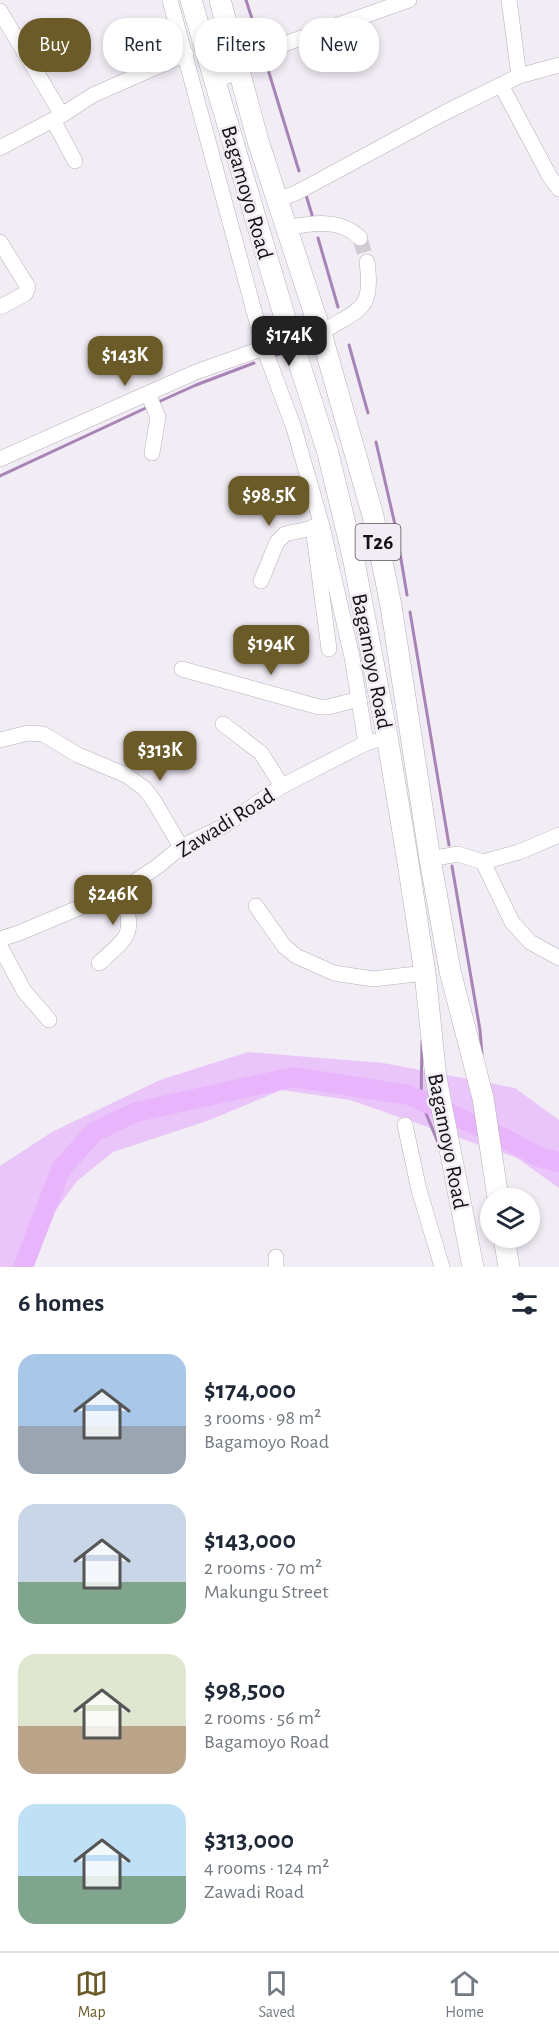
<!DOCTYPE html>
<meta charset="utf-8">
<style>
:root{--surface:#fff;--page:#f6f6f7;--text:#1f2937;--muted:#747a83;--line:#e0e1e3;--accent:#6a5b28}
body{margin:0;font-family:"Alegreya Sans",sans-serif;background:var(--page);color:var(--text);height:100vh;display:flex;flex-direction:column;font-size:22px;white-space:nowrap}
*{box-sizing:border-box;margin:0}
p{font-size:20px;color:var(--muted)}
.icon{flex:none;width:33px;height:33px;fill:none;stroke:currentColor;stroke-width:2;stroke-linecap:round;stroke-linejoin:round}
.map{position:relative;height:1267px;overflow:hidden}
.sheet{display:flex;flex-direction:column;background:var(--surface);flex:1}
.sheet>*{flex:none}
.hud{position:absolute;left:18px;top:18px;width:524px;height:54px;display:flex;gap:12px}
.tools{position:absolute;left:480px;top:1188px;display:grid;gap:12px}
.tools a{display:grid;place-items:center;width:60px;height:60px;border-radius:50%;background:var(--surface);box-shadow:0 3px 9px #0003;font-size:30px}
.price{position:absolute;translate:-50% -51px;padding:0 14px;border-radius:12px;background:var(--accent);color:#fff;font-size:20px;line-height:39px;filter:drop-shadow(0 2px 3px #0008)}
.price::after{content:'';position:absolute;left:50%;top:36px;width:18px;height:14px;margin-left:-9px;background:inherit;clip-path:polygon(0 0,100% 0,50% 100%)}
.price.selected{background:#222;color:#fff}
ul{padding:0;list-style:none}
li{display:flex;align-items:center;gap:18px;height:150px;padding:0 18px}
li span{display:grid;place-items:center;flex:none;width:168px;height:120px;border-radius:18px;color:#555}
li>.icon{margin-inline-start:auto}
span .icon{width:72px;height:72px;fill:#fffc;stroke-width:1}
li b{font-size:26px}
h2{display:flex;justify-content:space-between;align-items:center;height:72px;padding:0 18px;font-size:26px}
.chip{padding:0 21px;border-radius:24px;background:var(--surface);box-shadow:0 3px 9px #0003;font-size:21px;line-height:54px}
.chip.selected{background:var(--accent);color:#fff}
.tabs{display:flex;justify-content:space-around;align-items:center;height:84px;border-top:2px solid var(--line);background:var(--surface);font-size:16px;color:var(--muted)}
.tabs a{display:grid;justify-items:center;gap:3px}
.tabs .selected{color:var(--accent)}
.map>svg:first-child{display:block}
</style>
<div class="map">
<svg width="559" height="1267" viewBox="0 0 559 1267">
<rect width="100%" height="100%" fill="#f2ecf5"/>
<polygon fill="#eac5f9" points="248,1052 383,1063 515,1088 559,1120 559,1188 517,1158 350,1100 282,1090 207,1121 113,1152 77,1181 32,1243 24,1267 0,1267 0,1166 52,1132 160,1080"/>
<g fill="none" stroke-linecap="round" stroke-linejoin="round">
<g stroke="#a884b6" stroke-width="3">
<polyline points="246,0 255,28"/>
<polyline points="266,63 299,171"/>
<polyline points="306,195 312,215"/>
<polyline points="318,238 338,307"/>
<polyline points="349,345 368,413"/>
<polyline points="276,355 286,352"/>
<polyline points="156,403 196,385 254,363"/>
<polyline points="376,442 396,529 407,595"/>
<polyline points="0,476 148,407"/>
<polyline points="410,612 449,845"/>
<polyline points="452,866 480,1030 482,1054"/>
<polyline points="422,1041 421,1101 439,1145"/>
</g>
<polyline stroke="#e8b5fc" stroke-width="20" points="23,1267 61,1169 94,1132 136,1112 293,1077 409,1095 504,1138 539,1157 559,1162"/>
<polyline stroke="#d1cbd3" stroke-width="15" stroke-dasharray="15 8" stroke-linecap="butt" points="360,238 367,262"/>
<defs>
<g id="minor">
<polyline points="170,0 264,348 294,428 322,526 352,657 366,743"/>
<polyline points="509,0 519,76"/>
<polyline points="0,11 62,115"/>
<polyline points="216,80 240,71 257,57 287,43 409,0"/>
<polyline points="501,85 550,177 559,189"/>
<polyline points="53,120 75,161"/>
<polyline points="0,148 62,115 93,95 186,54"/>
<polyline points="277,200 296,193 444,113 519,76 559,65"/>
<path d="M287 228C311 223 341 218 360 238"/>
<polyline points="0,242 28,287 25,294 0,307"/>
<path d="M321 333C359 308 374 312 367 262"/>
<polyline points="148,394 158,417 152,453"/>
<polyline points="0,459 196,372 264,348"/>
<polyline points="313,527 329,649"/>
<polyline points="261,581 277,542 285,534 322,526"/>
<polyline points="182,669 319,707 328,707 359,699"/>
<polyline points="223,724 261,753 282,786"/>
<polyline points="0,740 28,733 43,734 78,755 126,775 145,789 154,801 181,847"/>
<polyline points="430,859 458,854 483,862 519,852 559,835"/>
<polyline points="483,862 512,922 530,942 559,958"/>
<polyline points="256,906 284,946 296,956 334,973 373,979 425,973"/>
<polyline points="0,939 19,933 124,889 158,866 181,847 224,826 282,786 366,743 374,741"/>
<polyline points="0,946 24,991 49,1020"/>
<path d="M99 963C135 931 131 936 124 889"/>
<polyline points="405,1125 419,1190 442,1267"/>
<polyline points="276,1267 276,1257"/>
</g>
<g id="highway">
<polyline points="191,0 287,325 328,453 354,561 387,736 407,856 425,973 436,1078 473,1267"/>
<polyline points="220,0 258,141 321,333 373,516 391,606 430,859 450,971 483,1098 498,1198"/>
<polyline points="504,1238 509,1267"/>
</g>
</defs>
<use href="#minor" stroke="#b6b0b8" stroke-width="16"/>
<use href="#highway" stroke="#b6b0b8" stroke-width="22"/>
<use href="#minor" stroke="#fff" stroke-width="15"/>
<use href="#highway" stroke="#fff" stroke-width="21"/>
</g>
<g text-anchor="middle" stroke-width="5" stroke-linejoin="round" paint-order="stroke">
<rect fill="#f2ecf5" stroke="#565358" stroke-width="1.5" x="355.5" y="524" width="45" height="36" rx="4.5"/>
<g font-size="21" font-weight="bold" fill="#131114">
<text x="378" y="549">T26</text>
</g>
<g font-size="22" fill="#131114" stroke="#f2ecf5">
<text transform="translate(248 192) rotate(74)" y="8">Bagamoyo Road</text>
<text transform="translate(373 661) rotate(79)" y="8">Bagamoyo Road</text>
<text transform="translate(225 822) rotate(-32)" y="8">Zawadi Road</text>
<text transform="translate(449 1141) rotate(79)" y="8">Bagamoyo Road</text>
</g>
</g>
</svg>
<div class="tools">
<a><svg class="icon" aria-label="layers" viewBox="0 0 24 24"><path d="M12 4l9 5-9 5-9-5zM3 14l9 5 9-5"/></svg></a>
</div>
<b class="price selected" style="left:289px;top:367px">$174K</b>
<b class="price" style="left:125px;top:387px">$143K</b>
<b class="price" style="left:269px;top:527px">$98.5K</b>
<b class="price" style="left:271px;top:676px">$194K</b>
<b class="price" style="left:160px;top:782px">$313K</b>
<b class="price" style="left:113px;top:926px">$246K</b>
<div class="hud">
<a class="chip selected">Buy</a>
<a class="chip">Rent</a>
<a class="chip">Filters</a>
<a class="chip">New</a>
</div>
</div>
<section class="sheet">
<h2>6 homes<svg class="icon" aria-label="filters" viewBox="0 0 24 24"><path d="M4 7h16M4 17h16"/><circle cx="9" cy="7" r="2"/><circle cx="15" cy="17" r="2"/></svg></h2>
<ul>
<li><span style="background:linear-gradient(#a9c7e8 60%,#9aa5b1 0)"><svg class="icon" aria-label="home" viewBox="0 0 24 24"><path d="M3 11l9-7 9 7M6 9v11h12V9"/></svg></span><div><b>$174,000</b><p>3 rooms · 98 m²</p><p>Bagamoyo Road</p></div></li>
<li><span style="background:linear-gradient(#c9d6e8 65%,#7fa58c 0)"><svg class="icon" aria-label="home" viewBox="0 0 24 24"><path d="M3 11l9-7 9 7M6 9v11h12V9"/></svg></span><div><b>$143,000</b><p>2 rooms · 70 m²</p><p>Makungu Street</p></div></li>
<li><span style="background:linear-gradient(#dfe7d0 60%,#b9a48a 0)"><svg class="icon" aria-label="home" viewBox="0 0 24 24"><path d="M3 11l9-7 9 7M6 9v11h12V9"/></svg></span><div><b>$98,500</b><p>2 rooms · 56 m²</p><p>Bagamoyo Road</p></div></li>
<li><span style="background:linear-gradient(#bfe0f5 60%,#7fa58c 0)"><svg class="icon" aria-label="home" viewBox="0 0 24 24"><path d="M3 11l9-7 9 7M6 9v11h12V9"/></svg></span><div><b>$313,000</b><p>4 rooms · 124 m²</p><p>Zawadi Road</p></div></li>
</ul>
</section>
<nav class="tabs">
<a class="selected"><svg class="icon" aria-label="map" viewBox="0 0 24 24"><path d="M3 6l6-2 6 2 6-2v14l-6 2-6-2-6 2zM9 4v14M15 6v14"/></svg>Map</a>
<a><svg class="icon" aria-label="saved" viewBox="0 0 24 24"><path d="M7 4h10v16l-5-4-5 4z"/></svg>Saved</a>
<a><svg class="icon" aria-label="home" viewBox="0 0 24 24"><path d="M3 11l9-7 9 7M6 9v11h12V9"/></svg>Home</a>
</nav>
